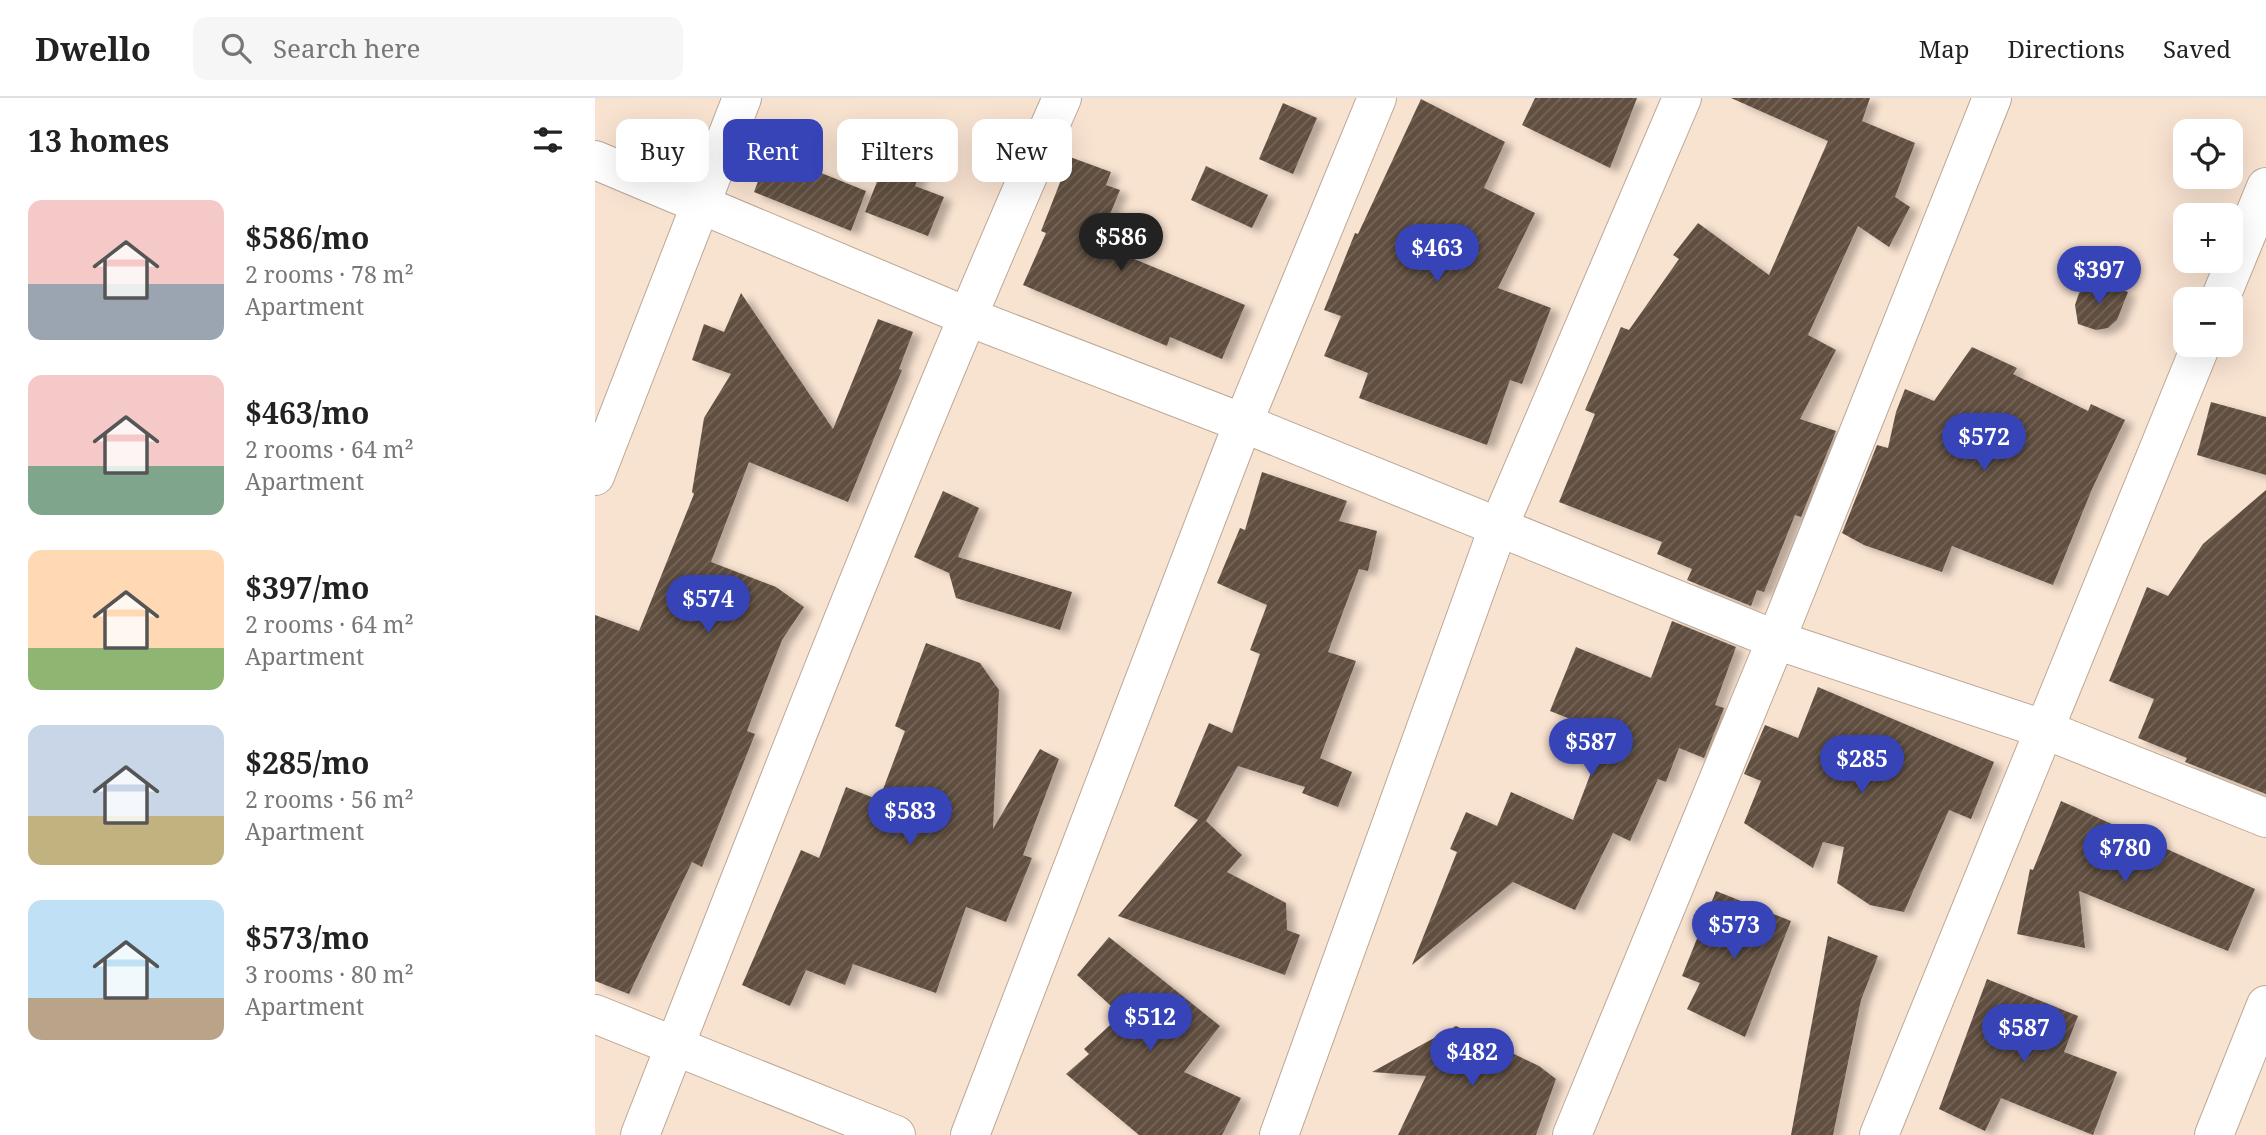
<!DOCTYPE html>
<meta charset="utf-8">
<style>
:root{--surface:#fff;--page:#f6f6f6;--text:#222;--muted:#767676;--line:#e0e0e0;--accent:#3744b7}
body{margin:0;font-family:"Noto Serif",serif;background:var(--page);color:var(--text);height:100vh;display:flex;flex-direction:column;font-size:26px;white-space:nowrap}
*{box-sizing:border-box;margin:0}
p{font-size:23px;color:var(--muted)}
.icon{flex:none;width:38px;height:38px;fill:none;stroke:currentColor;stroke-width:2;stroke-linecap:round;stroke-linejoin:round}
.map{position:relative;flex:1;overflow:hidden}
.panel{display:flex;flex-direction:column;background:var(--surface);width:595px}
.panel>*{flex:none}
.top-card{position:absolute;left:21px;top:21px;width:665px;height:63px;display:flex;gap:14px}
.controls{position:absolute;left:1578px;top:21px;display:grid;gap:14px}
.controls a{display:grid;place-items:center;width:70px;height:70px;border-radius:14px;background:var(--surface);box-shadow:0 7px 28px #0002;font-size:35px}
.price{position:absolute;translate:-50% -60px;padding:0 16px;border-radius:24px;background:var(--accent);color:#fff;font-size:23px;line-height:46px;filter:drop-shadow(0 2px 4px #0008)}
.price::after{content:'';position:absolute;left:50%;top:42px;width:21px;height:16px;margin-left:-10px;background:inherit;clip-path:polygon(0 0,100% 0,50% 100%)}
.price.active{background:#222;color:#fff}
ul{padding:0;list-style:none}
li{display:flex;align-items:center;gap:21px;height:175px;padding:0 28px}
li span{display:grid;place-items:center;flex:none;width:196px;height:140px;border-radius:14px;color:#555}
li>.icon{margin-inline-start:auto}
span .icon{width:84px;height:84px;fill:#fffc;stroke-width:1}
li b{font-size:30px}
h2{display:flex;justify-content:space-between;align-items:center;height:84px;padding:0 28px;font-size:30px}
.tag{padding:0 24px;border-radius:14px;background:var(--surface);box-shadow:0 7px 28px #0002;font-size:24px;line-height:63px}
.tag.active{background:var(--accent);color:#fff}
header{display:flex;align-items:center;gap:42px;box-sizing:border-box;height:98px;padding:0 35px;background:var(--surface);border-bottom:2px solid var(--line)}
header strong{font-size:33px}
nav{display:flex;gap:38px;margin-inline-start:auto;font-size:24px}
.search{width:490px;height:63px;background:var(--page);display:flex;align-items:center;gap:18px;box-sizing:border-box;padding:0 24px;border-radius:14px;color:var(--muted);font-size:26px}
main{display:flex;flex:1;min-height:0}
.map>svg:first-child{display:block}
</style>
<header>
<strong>Dwello</strong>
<div class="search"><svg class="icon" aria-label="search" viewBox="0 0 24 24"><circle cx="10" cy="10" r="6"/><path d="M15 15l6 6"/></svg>Search here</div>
<nav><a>Map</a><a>Directions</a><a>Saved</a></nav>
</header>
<main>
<section class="panel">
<h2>13 homes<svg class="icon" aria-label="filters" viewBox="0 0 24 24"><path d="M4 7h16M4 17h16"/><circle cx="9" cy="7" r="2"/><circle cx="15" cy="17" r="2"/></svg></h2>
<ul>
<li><span style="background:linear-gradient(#f6c9c9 60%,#9aa5b1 0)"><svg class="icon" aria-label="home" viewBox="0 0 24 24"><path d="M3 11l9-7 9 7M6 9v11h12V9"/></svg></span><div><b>$586/mo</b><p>2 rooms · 78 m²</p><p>Apartment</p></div></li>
<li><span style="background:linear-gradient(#f6c9c9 65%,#7fa58c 0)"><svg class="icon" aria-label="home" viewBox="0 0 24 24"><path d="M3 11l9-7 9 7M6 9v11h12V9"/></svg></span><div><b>$463/mo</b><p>2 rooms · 64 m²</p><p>Apartment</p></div></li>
<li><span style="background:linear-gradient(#ffd9b3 70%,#8fb573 0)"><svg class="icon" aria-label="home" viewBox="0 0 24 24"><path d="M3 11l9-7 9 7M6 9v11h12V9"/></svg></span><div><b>$397/mo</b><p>2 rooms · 64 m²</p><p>Apartment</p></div></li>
<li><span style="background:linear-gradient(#c9d6e8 65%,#c2b280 0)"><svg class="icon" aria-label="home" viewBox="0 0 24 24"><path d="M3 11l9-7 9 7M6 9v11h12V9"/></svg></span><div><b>$285/mo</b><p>2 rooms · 56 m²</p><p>Apartment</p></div></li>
<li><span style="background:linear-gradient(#bfe0f5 70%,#b9a48a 0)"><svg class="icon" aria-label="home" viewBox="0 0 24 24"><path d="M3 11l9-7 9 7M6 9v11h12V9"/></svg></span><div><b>$573/mo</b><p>3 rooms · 80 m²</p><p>Apartment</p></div></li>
</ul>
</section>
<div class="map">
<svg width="1671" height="1037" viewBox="0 0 1671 1037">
<defs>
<pattern id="building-hatch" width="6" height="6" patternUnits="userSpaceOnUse" patternTransform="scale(1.75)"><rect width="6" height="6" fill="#614f40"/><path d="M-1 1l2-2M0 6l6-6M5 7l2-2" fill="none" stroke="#75665a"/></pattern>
<filter id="shadow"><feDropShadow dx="8" dy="4.5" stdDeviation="3.5" flood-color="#0004"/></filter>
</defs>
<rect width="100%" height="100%" fill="#f8e2d0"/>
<g fill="url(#building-hatch)" filter="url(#shadow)">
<polygon points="940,0 1042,0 1015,70 927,27"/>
<polygon points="1136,0 1275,0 1267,23 1320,45 1300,99 1315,109 1294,149 1263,128 1213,237 1241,252 1205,321 1241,333 1206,419 1200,417 1169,494 1162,492 1156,508 1092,482 1097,471 1062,456 1067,444 964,404 1000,316 990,312 1026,229 1034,232 1084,161 1078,157 1103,125 1174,177 1233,43"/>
<polygon points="826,1 910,44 889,90 940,115 903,190 956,210 927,286 915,282 892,347 764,300 773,275 729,258 746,218 729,212 760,135 763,136"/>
<polygon points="688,5 722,20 698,76 664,61"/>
<polygon points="295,51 330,64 320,88 349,99 333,138 270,114"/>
<polygon points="174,54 271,93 256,133 159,94"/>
<polygon points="475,59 516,74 511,87 525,92 503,146 650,207 627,261 575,239 572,248 428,187 451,135 446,133"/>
<polygon points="611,68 673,97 657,130 596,102"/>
<polygon points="1505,185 1533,194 1522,222 1513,230 1501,232 1483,226 1480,207 1484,195 1493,187"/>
<polygon points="146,195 238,331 283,221 318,234 304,271 307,272 253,404 154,364 116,464 181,489 209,509 187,542 152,633 160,636 107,769 97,764 34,896 0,883 0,517 44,533 99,396 97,394 109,320 136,276 97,262 109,226 129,234"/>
<polygon points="1377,249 1422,270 1418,276 1493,313 1496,306 1530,322 1497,391 1458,487 1357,448 1347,474 1269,447 1247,435 1282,347 1293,350 1301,314 1310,291 1339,303"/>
<polygon points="1616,304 1671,319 1671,377 1602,357"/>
<polygon points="667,374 752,403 744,423 782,433 773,473 764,471 733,554 761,563 725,660 757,674 743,709 707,695 710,689 643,668 611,723 647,757 632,774 691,805 692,832 705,837 690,877 523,818 603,722 579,708 614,625 637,635 665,556 655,552 672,507 622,485 645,430 650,432"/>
<polygon points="1671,392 1671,696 1590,664 1592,660 1543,640 1559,601 1514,583 1552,489 1573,498 1608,446"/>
<polygon points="348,393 384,410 363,459 477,494 465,532 361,500 354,475 319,459"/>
<polygon points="1077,523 1141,549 1120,607 1129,610 1109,660 1084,650 1071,684 1063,681 1035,743 1018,735 980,812 918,784 817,867 862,754 855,751 871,714 902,728 916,694 978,722 1011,635 955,613 981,549 1056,580"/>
<polygon points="331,545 385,565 404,592 398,731 445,651 464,661 428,757 437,760 411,824 371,809 341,895 258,866 250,887 211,872 195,908 147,887 206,752 224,760 251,689 284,702 310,633 300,628"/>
<polygon points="1223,589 1399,664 1376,721 1354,712 1309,814 1275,807 1242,785 1249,749 1228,744 1218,770 1149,725 1166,683 1149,676 1170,627 1203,640"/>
<polygon points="1466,703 1660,791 1633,853 1484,793 1490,850 1422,836 1435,771 1438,772"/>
<polygon points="1121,793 1196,823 1150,939 1092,911 1105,885 1087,878"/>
<polygon points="1233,838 1283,858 1266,902 1238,1037 1196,1037"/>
<polygon points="514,839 625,928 589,974 646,1000 627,1037 544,1037 471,976 494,956 489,951 526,917 482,877"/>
<polygon points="1392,881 1483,918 1469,954 1522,974 1498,1037 1406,1000 1390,1033 1344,1011"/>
<polygon points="861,928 944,968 961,981 941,1037 803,1037 831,978 777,974"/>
</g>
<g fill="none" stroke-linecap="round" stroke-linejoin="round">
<defs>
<g id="street">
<polyline points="0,62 371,218 648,325 1181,542 1448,631 1671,720"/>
<polyline points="1625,201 1671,89"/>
<polyline points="0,378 147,0"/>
<polyline points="0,916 301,1037"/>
<path d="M45 1037C181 689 316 342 467 0"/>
<polyline points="375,1037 648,325 782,0"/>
<polyline points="684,1037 903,430 1087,0"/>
<polyline points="977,1037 1181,542 1397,0"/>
<polyline points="1284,1037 1606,247"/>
<polyline points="1619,1037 1671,907"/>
</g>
</defs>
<use href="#street" stroke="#bca796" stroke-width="40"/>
<use href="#street" stroke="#fff" stroke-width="38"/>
</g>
</svg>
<div class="controls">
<a><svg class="icon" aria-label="locate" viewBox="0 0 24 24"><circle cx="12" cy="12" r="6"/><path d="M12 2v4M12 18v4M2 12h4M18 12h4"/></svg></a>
<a>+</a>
<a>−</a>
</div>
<b class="price active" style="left:526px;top:175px">$586</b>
<b class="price" style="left:842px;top:186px">$463</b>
<b class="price" style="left:1504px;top:208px">$397</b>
<b class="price" style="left:1389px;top:375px">$572</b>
<b class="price" style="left:113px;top:537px">$574</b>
<b class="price" style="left:996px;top:680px">$587</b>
<b class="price" style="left:1267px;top:697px">$285</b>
<b class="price" style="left:315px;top:749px">$583</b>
<b class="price" style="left:1530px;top:786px">$780</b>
<b class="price" style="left:1139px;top:863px">$573</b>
<b class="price" style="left:555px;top:955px">$512</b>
<b class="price" style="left:1429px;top:966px">$587</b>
<b class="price" style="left:877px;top:990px">$482</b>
<div class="top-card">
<a class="tag">Buy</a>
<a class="tag active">Rent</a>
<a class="tag">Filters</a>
<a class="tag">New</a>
</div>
</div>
</main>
